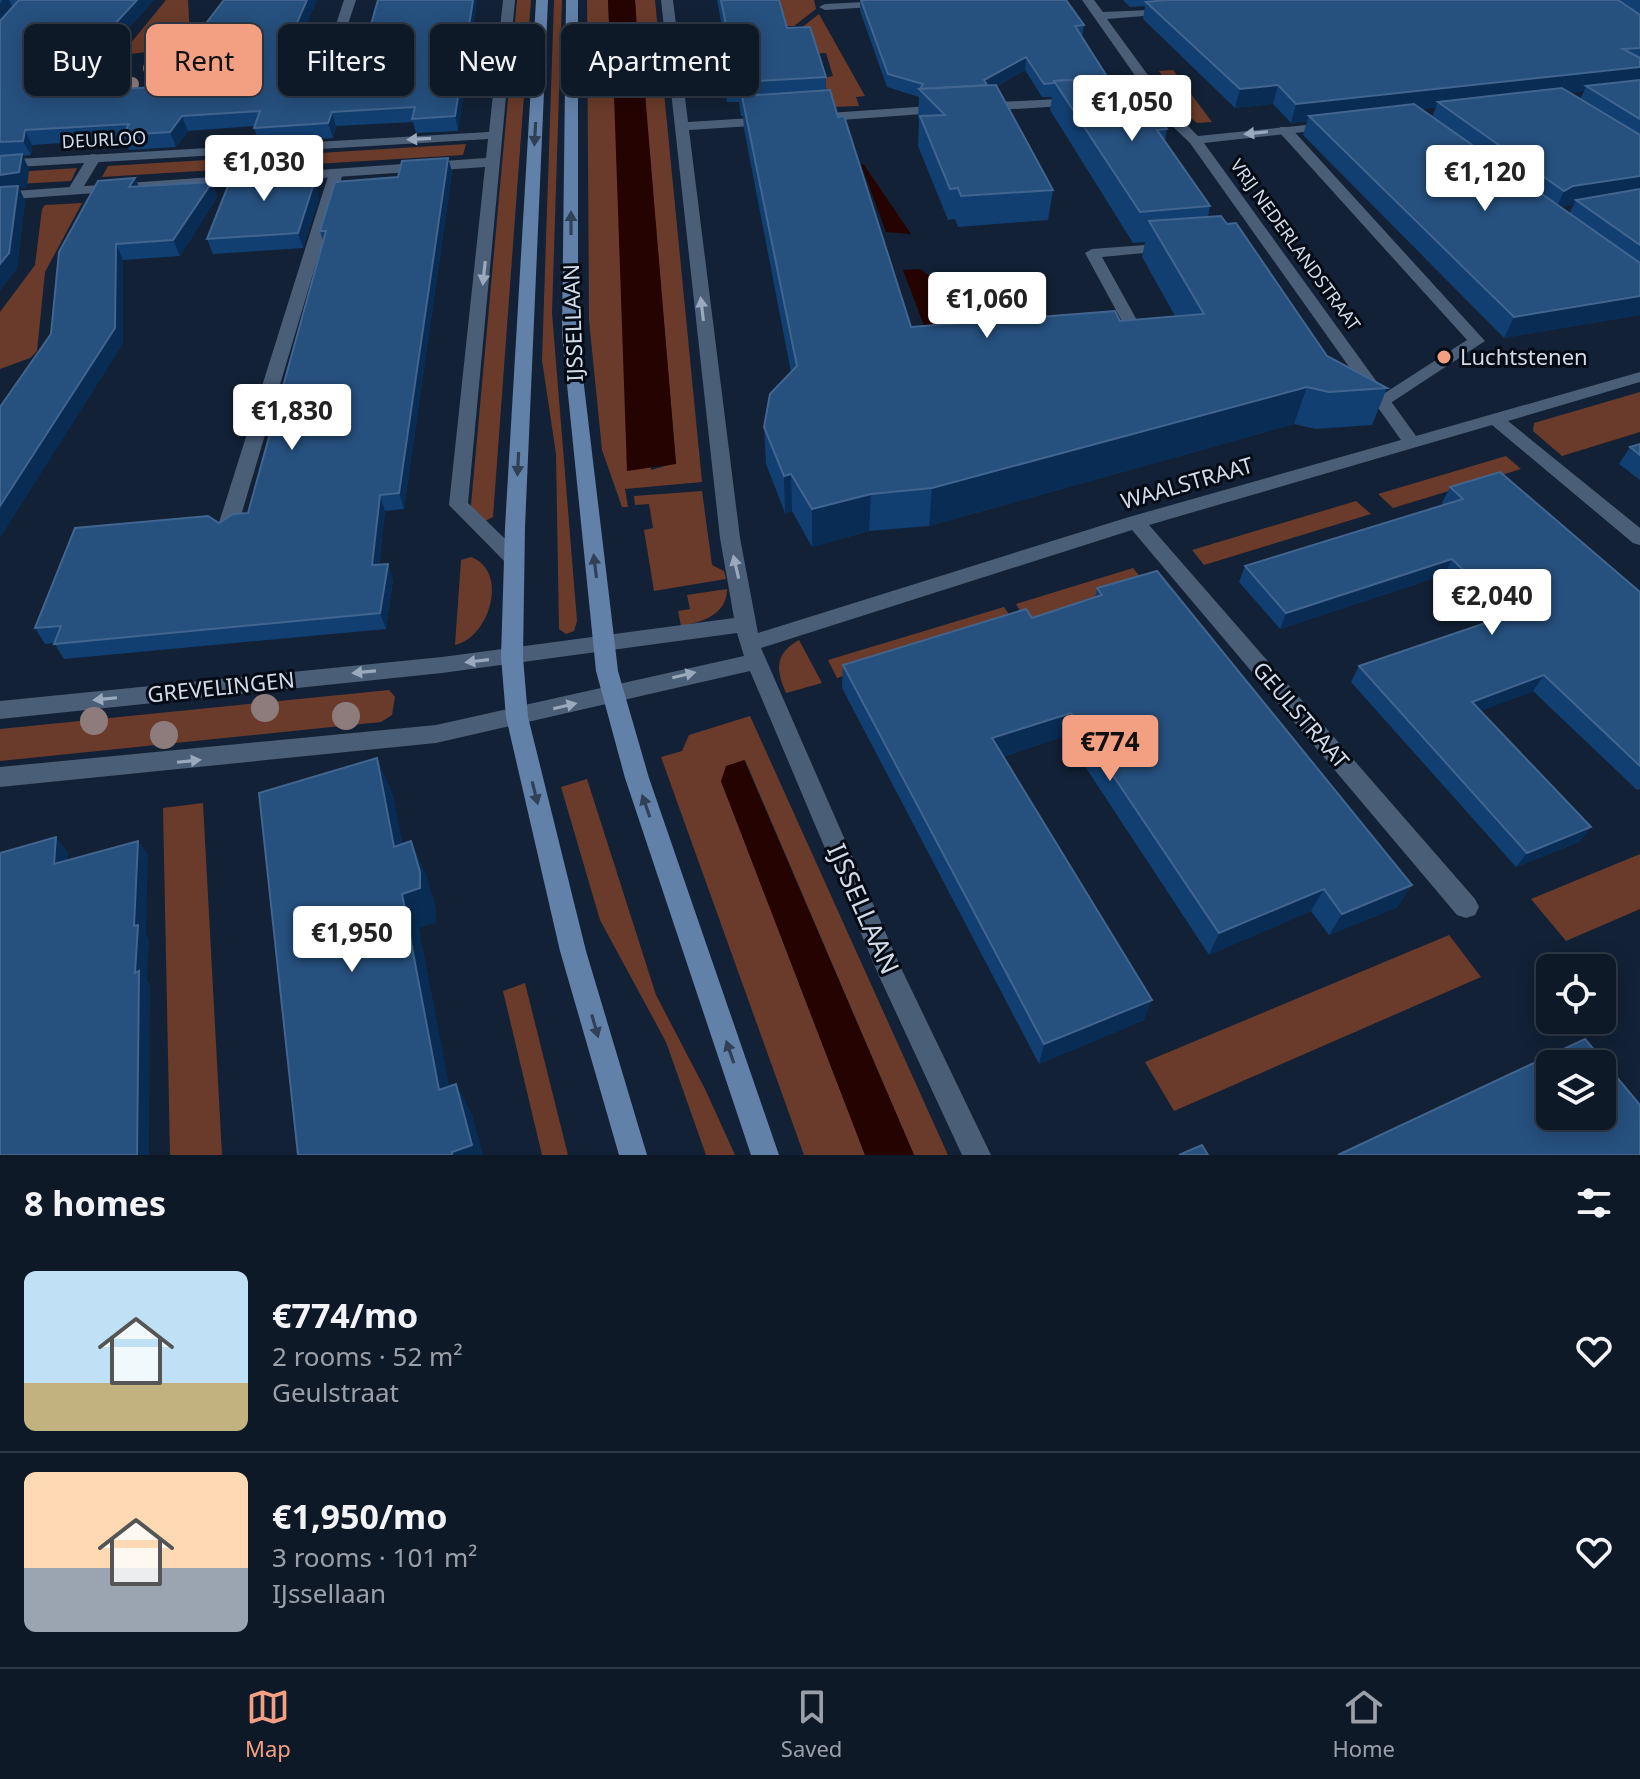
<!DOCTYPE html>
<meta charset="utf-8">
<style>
:root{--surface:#0e1928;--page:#172230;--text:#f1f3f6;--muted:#9ba0a8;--line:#2e3845;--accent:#f3a082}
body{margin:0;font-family:"Noto Sans",sans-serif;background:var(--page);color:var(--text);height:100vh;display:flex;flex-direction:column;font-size:30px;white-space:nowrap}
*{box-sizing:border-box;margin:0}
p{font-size:26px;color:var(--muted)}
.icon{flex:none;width:44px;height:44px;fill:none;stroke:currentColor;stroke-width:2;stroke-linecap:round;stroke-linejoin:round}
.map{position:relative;height:1155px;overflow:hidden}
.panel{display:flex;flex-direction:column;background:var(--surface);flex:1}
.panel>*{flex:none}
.guide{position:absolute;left:24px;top:24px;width:800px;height:72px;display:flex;gap:16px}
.fabs{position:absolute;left:1536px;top:954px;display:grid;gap:16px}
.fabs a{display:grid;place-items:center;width:80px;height:80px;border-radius:12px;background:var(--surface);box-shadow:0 4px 20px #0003,0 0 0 2px var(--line);font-size:40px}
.price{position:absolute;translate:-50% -68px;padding:0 18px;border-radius:8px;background:#fff;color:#222;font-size:26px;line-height:52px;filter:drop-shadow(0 2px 4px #0008)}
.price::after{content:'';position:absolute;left:50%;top:48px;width:24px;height:18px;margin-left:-12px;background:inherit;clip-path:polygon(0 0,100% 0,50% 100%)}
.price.selected{background:var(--accent);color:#111}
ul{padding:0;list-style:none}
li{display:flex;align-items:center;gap:24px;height:200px;padding:0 24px}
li+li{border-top:2px solid var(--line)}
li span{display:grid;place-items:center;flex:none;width:224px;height:160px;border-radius:12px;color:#555}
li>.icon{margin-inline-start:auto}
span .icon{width:96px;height:96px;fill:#fffc;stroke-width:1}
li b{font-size:34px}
h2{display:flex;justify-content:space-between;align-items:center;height:96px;padding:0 24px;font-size:34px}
.chip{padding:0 28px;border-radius:12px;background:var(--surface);box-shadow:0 4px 20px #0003,0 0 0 2px var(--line);font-size:28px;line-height:72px}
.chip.selected{background:var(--accent);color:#111}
.tabs{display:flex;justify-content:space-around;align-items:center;height:112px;border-top:2px solid var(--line);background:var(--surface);font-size:22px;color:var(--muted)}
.tabs a{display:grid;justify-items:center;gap:4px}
.tabs .selected{color:var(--accent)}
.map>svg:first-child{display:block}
</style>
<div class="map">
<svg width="1640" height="1155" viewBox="0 0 1640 1155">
<rect width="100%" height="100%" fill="#122135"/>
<g fill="#6a3b2a" fill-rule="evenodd">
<polygon points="166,0 188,0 190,37 181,48 121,55"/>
<polygon points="517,0 531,0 493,517 485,521 472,512 471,505"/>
<polygon points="554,0 562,0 552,313 577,621 574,631 566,634 559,629 556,454 542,360"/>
<path d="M587 0H608L610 44 637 43 635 0H655L702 482 625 489 628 507H622L602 450 589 320ZM644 93 676 463 651 470Z"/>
<polygon points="778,0 814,0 816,9 794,26 785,26"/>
<polygon points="819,14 865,96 856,97 859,106 832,107 823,78 833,76 826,53 809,54 801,28"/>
<polygon points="1173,70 1212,122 1197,123 1191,118 1159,71"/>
<polygon points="466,144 463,155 102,177 108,166"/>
<polygon points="77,168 71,181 0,185 0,173"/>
<polygon points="82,203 45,272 37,351 30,358 0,369 0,312 35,265 42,209 45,205"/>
<polygon points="1640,392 1640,432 1562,456 1533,431 1534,423"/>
<polygon points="1506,456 1521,469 1393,508 1378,494"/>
<polygon points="702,491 712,565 724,571 726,579 654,591 644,530 653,528 649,504 635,505 634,496"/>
<polygon points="1356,501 1371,514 1204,565 1192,550"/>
<path d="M471 557C509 571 490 637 455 645L461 560Z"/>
<polygon points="1133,568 1145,583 1026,620 1016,604"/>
<path d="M727 589C727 615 702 622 681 626L678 611 690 609 687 595Z"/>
<polygon points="1004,607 1015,623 837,678 828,660"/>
<path d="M799 640 822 683 786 693C776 670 774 654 799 640Z"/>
<polygon points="389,690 395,697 392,715 381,722 0,761 0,729"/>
<polygon points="750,716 948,1155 914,1155 745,760 721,781 865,1155 804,1155 661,757 682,751 689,735"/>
<polygon points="587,779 656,995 705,1089 735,1155 706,1155 666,1042 600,920 561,787"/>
<polygon points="203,803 222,1155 170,1155 163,808"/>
<polygon points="1640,854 1640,909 1566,941 1531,899"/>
<polygon points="1449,935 1481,977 1174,1111 1145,1062"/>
<polygon points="525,983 568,1155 542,1155 503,991"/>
</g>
<g fill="#240300">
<polygon points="608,0 635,0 638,43 610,44"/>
<polygon points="645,93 676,464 627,471 614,95"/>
<polygon points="861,164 864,165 911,234 886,232"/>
<polygon points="920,269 968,303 1002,338 931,344 903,270"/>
<polygon points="744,760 914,1155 865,1155 721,781 726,766"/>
</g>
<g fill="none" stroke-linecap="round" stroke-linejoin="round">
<g fill="#4b5e78" fill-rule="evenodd">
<polygon points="344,0 356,0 326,91 316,94 314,91"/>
<polygon points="336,169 343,173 237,529 227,536 220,534 217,529 329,173"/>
</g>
<g fill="#4b5e78" fill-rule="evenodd">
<polygon points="1280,127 1290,127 1485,341 1389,404 1383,405 1374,400 1467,340 1280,133"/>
<polygon points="94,154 101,158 81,191 69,194 67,191 89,155"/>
</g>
<g fill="#4b5e78" fill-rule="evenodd">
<polygon points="503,0 515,0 468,503 521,554 524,559 514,566 507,564 449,505 485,167 291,180 284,176 291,172 486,158 488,139 0,168 0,160 489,132"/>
<polygon points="661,0 673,0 688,122 770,117 776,121 770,125 689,130 740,538 758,633 1129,517 1401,440 1190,143 1167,121 1082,0 1094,0 1103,12 1173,9 1173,13 1169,14 1107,19 1177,115 1198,136 1335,122 1337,125 1330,129 1204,143 1416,436 1640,372 1640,382 1508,421 1640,528 1640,545 1633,543 1492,425 1149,525 1475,899 1479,907 1475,915 1466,918 1457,915 1132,530 761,648 901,968 991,1155 962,1155 879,976 750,671 436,743 0,787 0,767 436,725 744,656 737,633 442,673 0,719 0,701 442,657 734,618 720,538"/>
<polygon points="885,1 889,2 889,6 825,10 819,7 825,4"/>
<polygon points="1077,98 1083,102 1081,105 981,111 975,107 981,103"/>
<polygon points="945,105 951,109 950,112 814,122 808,118 814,114"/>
<polygon points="255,174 260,175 260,181 0,200 0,192"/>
<polygon points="1171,243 1178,247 1176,250 1102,257 1149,342 1147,345 1135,345 1085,253 1092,249"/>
</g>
<g fill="#6281a9" fill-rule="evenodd">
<polygon points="536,0 548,0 525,527 523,657 528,717 586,951 647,1155 619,1155 560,951 506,717 501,657 505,527"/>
<polygon points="566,0 578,0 578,335 618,671 649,778 779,1155 751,1155 625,778 596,671 562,335"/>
</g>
</g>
<g fill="#8e7c7c">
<circle cx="174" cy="45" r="7"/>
<circle cx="150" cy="68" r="7"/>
<circle cx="132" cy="84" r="7"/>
<circle cx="265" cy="708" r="14"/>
<circle cx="346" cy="716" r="14"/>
<circle cx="94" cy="721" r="14"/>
<circle cx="164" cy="735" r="14"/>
</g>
<g fill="#113f71" fill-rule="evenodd">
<polygon points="0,0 154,0 107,52 106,61 87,91 157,87 224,0 317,0 300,38 288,80 313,83 363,76 477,0 458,131 416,133 413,122 336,126 333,138 259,142 254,128 254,126 188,131 176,147 129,150 125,139 32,145 31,155 22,156 29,169 27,187 19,188 25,201 17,268 0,290"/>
<polygon points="717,0 779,0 787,28 826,77 826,91 838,117 911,327 1120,321 1175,316 1142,257 1145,242 1133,243 1050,110 1052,97 1042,97 1025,70 997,86 1053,190 1048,220 958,227 955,219 948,220 918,146 919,120 918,118 919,97 887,87 860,11 860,0 1066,0 1084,25 1082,37 1108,78 1124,83 1167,129 1165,141 1210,206 1208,217 1327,356 1387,388 1372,425 1316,429 1294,424 929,526 869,531 812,547 792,511 785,513 766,464 764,427 791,372 744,129 743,116 741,116 739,102 727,102 720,64 718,32 723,32"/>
<path d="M1123 0H1640V315L1504 338 1303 135 1307 121 1291 123 1273 104 1235 108 1143 19 1145 6 1130 7ZM1584 91 1580 99 1569 93ZM1436 107 1432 117 1421 109ZM1574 204 1569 213 1561 208 1564 206Z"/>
<polygon points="448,158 452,172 404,509 385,511 379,565 388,564 393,580 386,629 64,659 54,643 45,644 35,628 219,523 248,513 323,241 320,231 398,177"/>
<polygon points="135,178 139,187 212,182 217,197 180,256 123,260 123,344 51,334"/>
<polygon points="319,181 317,190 319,198 303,248 213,254 207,239"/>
<polygon points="1640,444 1640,480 1619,464 1630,447"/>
<polygon points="1450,487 1640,592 1640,789 1637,790 1533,691 1480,711 1591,827 1579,842 1516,867 1351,682 1359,666 1490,621 1444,575 1280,629 1239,582 1245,566 1444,505 1442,503"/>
<polygon points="1097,588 1398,907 1329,935 1311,911 1209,955 1065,736 1003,757 1144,1020 1039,1064 842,688 843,665 1032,618 1095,597"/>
</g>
<g fill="#092c54">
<polygon points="3,0 9,0 13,9 0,24 0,4"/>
<polygon points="137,0 154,0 107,52 106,61 77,106 71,92 101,39"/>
<polygon points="307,0 317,0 300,38 284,95 280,81 296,25"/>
<polygon points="473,0 477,0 458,131 455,116"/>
<polygon points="1026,57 1025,70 987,91 984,80"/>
<polygon points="1640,67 1640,85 1586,86 1584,91 1444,106 1438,102 1436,107 1313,120 1309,116 1307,121 1291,123 1296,104"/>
<polygon points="1278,85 1273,104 1235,108 1240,89"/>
<polygon points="332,112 336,126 333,138 328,123"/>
<polygon points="182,116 188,131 176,147 170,132"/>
<polygon points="25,130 32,145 31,155 23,141"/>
<polygon points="22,154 29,169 27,187 19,188 25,201 17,268 0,290 0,175"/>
<polygon points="448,158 452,172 404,509 399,493"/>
<polygon points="315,167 319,181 317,190 319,198 303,248 298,233"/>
<polygon points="1640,176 1640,194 1576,200 1574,204 1564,206 1555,211 1564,191 1573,186"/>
<polygon points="135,178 142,193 129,187"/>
<polygon points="212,182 217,197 180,256 173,240"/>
<polygon points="116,244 123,260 123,344 0,538 0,506"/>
<polygon points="1640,296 1640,315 1504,338 1514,317"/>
<polygon points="1307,387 1294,424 929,526 932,488"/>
<polygon points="791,474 792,511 785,513 784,476"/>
<polygon points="871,494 869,531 812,547 812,509"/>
<polygon points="380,495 385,511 377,581 372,565"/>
<polygon points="1452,559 1444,575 1280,629 1286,613"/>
<polygon points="388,564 393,580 386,629 380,613"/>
<polygon points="1544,675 1533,691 1463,718 1472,702"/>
<polygon points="1071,713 1065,736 988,762 992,738"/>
<polygon points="377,758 393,795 410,882 394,847"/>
<polygon points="1591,827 1579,842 1516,867 1527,853"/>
<polygon points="56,837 68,852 66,879 54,864"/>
<polygon points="138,841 148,855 146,935 149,939 147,981 150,985 149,1155 137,1155 134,926"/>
<polygon points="411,841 427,877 436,908 436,923 419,928 456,1121 439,1090 402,894"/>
<polygon points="1412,885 1398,907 1329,935 1342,914"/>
<polygon points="1324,889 1311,911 1209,955 1219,933"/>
<polygon points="1152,1000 1144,1020 1039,1064 1044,1044"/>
<polygon points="456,1084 472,1114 483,1155 452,1155"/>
</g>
<g fill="#26507e" stroke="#41658f" stroke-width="2" fill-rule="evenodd">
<polygon points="19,0 137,0 101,39 101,47 71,92 157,87 224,0 307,0 296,25 280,81 308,79 313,83 324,78 363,76 363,53 378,0 473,0 455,116 412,119 415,107 332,112 328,123 254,128 260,111 182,116 170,132 123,135 129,124 25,130 23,141 0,142 0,21"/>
<polygon points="721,0 779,0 787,28 810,27 826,77 740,82 737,69 725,69 718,32 727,31"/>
<polygon points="861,0 1066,0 1084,25 1075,26 1108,78 1054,81 1055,83 1044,84 1026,57 984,80 987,85 920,89 923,84 888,74"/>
<polygon points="1167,0 1618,0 1640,15 1640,48 1623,49 1640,58 1640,67 1296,104 1278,85 1240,89 1146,2"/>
<polygon points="1120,78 1124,83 1136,83 1167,129 1157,130 1210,206 1140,212 1054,81"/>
<polygon points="1640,80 1640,119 1586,86"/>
<polygon points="996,85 1053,190 961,196 958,188 950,189 920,116 945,115 919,89"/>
<polygon points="1562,88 1640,135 1640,176 1573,186 1564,191 1438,102"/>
<polygon points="830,90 838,117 844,116 911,327 1115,311 1120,321 1204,314 1149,221 1221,216 1227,224 1236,223 1327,356 1387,388 1329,392 1307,387 932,488 871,494 812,509 791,474 784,476 764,427 770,394 797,366 742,96"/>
<polygon points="1414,104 1640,263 1640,296 1514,317 1309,116"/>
<polygon points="22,154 19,172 0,175 0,156"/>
<polygon points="448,158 399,493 380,495 372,565 388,564 380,613 54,644 61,626 35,628 75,528 208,516 219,523 233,514 248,513 326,231 320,231 335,182 398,177 402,161"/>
<polygon points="315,167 310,184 314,183 298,233 207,239 230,181 237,172"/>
<polygon points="135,178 129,187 212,182 173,240 116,244 115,328 0,506 0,407 51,334 59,252 98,181"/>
<polygon points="18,186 9,253 0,264 0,187"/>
<polygon points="1640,189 1640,245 1576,200"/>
<polygon points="1640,444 1640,455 1630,447"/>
<polygon points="1500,472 1640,592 1640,766 1544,675 1472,702 1591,827 1527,853 1359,666 1509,615 1452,559 1286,613 1245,566 1463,499 1450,487"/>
<polygon points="1157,571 1412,885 1342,914 1324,889 1219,933 1071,713 992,738 1152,1000 1044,1044 843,665 1026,609 1032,618 1102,595 1097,588"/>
<polygon points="377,758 394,847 411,841 420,872 420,888 402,894 439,1090 456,1084 472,1145 452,1152 452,1155 298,1155 259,793"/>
<polygon points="56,837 54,864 138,841 134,926 138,925 135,973 139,971 137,1155 0,1155 0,853"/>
<path d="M1585 1039 1640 1105V1155H1338ZM1550 1064H1602V1116H1550Z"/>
<polygon points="1202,1145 1208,1155 1179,1155"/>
</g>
<defs><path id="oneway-solid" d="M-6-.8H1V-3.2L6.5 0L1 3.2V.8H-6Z" transform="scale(2)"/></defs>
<g fill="#9ba9bc">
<use href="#oneway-solid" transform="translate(1256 133) rotate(174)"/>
<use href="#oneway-solid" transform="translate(419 139) rotate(177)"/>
<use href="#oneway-solid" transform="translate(484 273) rotate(96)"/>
<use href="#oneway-solid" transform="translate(702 309) rotate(-97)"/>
<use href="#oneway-solid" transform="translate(736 567) rotate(-103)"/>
<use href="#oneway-solid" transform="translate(477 661) rotate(173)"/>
<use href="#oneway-solid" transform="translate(364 672) rotate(175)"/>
<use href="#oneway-solid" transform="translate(684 675) rotate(-13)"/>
<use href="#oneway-solid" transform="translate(105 699) rotate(174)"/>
<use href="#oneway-solid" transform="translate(565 706) rotate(-13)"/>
<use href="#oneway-solid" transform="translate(189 761) rotate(-6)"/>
</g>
<g fill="#2f4057">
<use href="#oneway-solid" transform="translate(535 134) rotate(93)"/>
<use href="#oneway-solid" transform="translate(571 223) rotate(-90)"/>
<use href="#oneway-solid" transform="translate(518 464) rotate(93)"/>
<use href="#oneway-solid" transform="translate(595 566) rotate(-97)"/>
<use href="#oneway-solid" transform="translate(535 793) rotate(76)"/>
<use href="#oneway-solid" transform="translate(646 806) rotate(-109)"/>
<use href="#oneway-solid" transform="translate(595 1026) rotate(74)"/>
<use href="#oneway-solid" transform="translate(730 1052) rotate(-109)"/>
</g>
<circle fill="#f3a082" stroke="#050b14" stroke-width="3" cx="1444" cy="357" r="8"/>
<g text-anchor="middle" stroke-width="6" stroke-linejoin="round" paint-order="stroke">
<g font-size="18" fill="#d1dbe9" stroke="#050b14">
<text transform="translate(104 140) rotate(-3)" y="6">DEURLOO</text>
<text transform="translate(1295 245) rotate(54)" y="6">VRIJ NEDERLANDSTRAAT</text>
</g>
<g font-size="22" fill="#d1dbe9" stroke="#050b14">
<text transform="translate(573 323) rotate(-92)" y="8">IJSSELLAAN</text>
<text transform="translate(1187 483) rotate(-16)" y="8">WAALSTRAAT</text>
<text transform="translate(221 687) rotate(-6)" y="8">GREVELINGEN</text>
<text transform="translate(1301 715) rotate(49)" y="8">GEULSTRAAT</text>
</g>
<g font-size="22" fill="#d1dbe9" stroke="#050b14" text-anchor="start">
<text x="1460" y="365">Luchtstenen</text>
</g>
<g font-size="26" fill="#d1dbe9" stroke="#050b14">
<text transform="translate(863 909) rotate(66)" y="9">IJSSELLAAN</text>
</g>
</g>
</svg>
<div class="fabs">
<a><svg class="icon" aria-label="locate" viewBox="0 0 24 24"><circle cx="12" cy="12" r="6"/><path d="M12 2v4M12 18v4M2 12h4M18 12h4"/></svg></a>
<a><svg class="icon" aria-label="layers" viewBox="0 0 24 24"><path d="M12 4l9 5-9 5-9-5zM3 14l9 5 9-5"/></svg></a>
</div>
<b class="price" style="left:1132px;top:143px">€1,050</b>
<b class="price" style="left:264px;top:203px">€1,030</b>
<b class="price" style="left:1485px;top:213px">€1,120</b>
<b class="price" style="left:987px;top:340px">€1,060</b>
<b class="price" style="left:292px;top:452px">€1,830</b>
<b class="price" style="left:1492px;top:637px">€2,040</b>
<b class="price selected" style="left:1110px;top:783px">€774</b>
<b class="price" style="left:352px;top:974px">€1,950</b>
<div class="guide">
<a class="chip">Buy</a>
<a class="chip selected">Rent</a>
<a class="chip">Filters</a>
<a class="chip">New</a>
<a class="chip">Apartment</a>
</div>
</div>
<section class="panel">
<h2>8 homes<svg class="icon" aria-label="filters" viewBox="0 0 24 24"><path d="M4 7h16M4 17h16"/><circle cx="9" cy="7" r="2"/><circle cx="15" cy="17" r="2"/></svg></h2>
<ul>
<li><span style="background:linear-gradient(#bfe0f5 70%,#c2b280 0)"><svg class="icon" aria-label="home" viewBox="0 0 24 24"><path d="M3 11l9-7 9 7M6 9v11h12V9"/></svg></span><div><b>€774/mo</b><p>2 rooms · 52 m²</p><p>Geulstraat</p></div><svg class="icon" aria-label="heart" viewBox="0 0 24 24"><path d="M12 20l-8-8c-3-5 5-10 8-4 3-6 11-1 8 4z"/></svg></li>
<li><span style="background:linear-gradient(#ffd9b3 60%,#9aa5b1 0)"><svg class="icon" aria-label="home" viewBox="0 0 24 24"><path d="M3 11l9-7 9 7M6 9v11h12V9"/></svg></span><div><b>€1,950/mo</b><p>3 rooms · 101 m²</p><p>IJssellaan</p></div><svg class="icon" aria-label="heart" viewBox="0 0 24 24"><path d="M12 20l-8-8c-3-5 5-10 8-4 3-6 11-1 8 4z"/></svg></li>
</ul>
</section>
<nav class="tabs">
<a class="selected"><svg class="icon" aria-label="map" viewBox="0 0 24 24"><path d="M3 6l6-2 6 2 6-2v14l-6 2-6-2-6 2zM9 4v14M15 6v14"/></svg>Map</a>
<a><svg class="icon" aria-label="saved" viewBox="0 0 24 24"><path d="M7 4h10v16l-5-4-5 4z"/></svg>Saved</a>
<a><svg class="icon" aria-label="home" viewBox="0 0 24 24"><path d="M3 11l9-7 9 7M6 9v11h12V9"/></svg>Home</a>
</nav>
